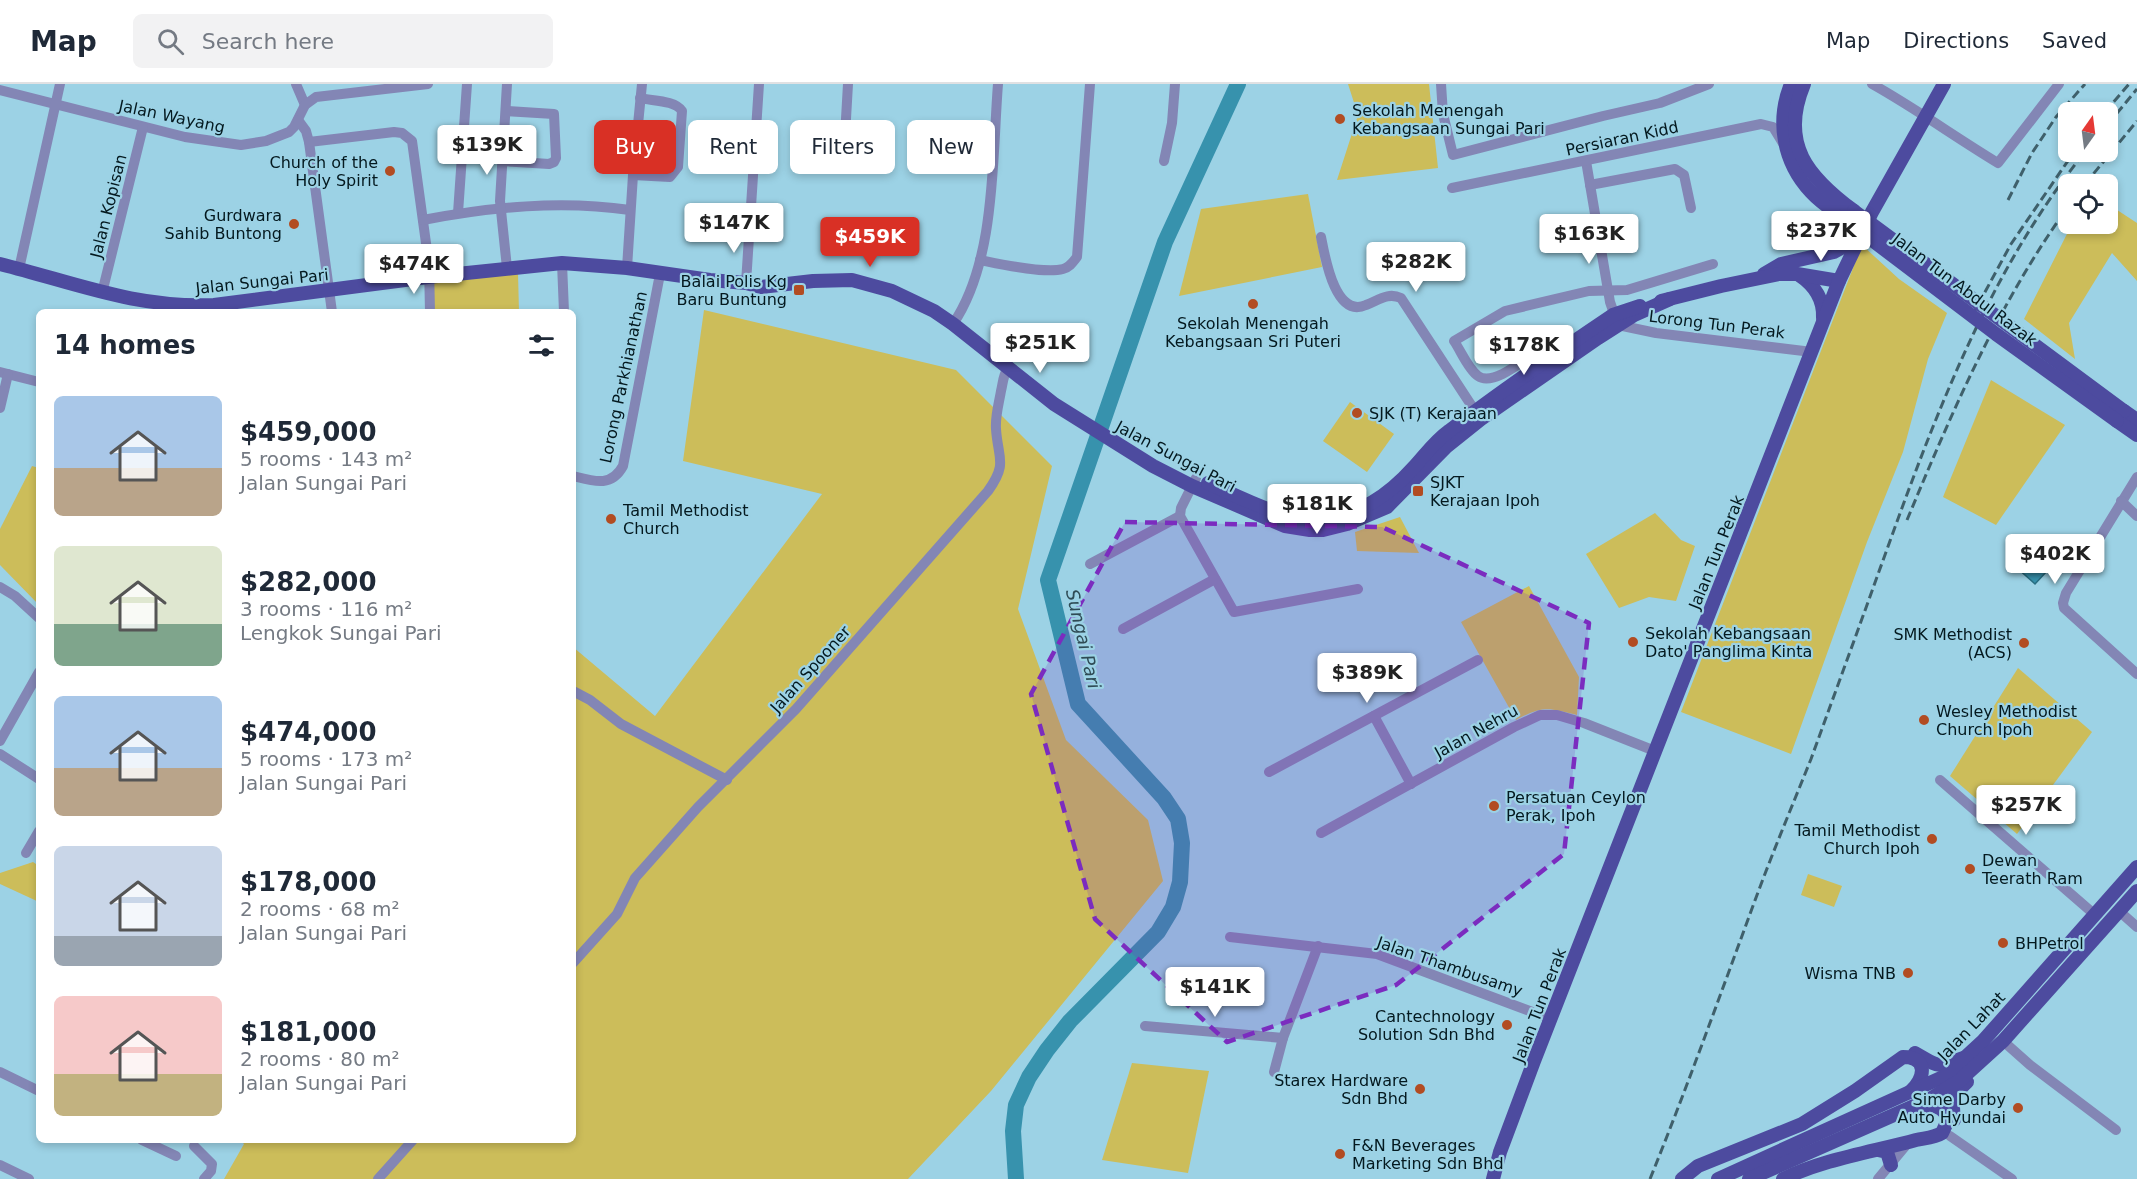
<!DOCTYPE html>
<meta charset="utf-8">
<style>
:root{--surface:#fff;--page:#f2f2f3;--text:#1f2937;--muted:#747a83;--line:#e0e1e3;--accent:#d93025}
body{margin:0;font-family:"DejaVu Sans",sans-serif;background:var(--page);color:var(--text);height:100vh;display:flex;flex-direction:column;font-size:22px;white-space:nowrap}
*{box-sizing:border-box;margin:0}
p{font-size:20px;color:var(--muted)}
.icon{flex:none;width:33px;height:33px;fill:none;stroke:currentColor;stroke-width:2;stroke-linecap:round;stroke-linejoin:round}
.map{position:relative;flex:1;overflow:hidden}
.sheet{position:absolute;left:36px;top:225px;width:540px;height:834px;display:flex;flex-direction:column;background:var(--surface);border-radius:9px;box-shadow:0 3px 9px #0003}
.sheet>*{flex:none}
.hud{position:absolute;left:594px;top:36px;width:570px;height:54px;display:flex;gap:12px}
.needle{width:39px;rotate:14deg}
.controls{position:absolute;left:2058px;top:18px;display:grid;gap:12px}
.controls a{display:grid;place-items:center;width:60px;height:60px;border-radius:9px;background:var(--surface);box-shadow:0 3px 9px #0003;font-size:30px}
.price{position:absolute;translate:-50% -51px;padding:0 14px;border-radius:6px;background:#fff;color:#222;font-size:20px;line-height:39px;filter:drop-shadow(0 2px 3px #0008)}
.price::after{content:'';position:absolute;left:50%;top:36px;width:18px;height:14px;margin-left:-9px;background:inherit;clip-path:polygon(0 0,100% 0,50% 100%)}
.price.current{background:var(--accent);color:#fff}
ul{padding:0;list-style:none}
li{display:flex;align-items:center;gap:18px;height:150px;padding:0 18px}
li span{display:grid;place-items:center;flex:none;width:168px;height:120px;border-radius:9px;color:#555}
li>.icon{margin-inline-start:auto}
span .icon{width:72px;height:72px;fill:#fffc;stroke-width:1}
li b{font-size:26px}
h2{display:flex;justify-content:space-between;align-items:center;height:72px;padding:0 18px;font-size:26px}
.tag{padding:0 21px;border-radius:9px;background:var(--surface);box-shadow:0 3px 9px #0003;font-size:21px;line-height:54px}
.tag.current{background:var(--accent);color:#fff}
header{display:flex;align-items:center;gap:36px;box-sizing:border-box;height:84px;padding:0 30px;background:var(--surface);border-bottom:2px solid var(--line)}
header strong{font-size:28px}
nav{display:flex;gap:33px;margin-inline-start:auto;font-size:21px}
.search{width:420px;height:54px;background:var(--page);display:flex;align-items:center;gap:15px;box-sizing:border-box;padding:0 21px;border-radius:9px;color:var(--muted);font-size:22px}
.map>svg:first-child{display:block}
</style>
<header>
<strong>Map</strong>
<div class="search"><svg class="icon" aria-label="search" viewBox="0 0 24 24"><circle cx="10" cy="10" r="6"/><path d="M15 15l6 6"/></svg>Search here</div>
<nav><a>Map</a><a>Directions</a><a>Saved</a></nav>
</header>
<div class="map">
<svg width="2137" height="1095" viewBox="0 0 2137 1095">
<rect width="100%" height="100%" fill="#9cd2e5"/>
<g fill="#ccbd5a">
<polygon points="1348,0 1429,0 1438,84 1337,96 1358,31"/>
<polygon points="1308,110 1322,183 1179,212 1201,125"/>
<polygon points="2108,120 2137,139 2137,197 2112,169 2069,239 2075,275 2024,235 2072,140 2108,140"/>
<polygon points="1862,161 1899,195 1947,229 1928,275 1903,368 1867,458 1791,670 1681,628"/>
<polygon points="518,189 519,228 433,228 432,198"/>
<polygon points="704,226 956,286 1052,382 1018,525 1066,656 1148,736 1163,797 991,1007 908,1095 224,1095 244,1060 240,1056 573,1056 573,563 655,632 822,410 683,377"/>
<polygon points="1991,296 2065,341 1996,441 1943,413"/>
<polygon points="1350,318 1394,350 1367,388 1323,357"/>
<polygon points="32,382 39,384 39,521 0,481 0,445"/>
<polygon points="1655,429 1681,456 1695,462 1676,517 1649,513 1619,524 1586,470"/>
<polygon points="1400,433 1419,469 1357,467 1355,448"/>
<path d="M1529 502 1579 593 1577 631C1549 624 1543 621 1516 636L1461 538Z"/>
<polygon points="2018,584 2092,648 2017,750 1950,692"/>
<polygon points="33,778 39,782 39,818 0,800 0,789"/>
<polygon points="1808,790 1842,802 1834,823 1801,811"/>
<polygon points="1132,979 1209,987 1188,1089 1102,1076"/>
</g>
<polygon fill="#3792ad" stroke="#286e82" stroke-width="1.5" points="2020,463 2047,487 2035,500 2008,476"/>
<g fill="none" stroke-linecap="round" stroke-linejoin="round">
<polyline stroke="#3792ad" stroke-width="16" points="1016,1095 1013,1047 1016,1021 1029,993 1047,966 1070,937 1158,848 1173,823 1180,798 1182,759 1178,735 1164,714 1078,620 1048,496 1165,158 1238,0"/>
<g stroke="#8386b5" stroke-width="10">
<polyline points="296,0 305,21"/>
<polyline points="1441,0 1443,30 1453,71 1603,32 1660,19 1709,0"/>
<path d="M1872 0C1915 24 1955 53 1998 79L2059 0"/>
<polyline points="0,6 185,53 241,61 266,57 289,48 294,43 305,21 316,13 428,0"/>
<polyline points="298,36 306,47 309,58 332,228"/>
<polyline points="845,52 848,0"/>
<polyline points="309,58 394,48 402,49 412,57 429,181 430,228"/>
<polyline points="502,77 549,80 554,78 556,74 554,30 506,27"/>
<polyline points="1164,77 1172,39 1175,0"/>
<polyline points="1586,77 1610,218 1618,241 1656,249 1812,268"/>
<path d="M633 91 670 93 678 83 682 27C675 16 652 17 640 14"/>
<polyline points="1590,101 1675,85 1684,91 1691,124"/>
<polyline points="1452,104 1761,40 1773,43 1784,61"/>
<polyline points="458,129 467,0"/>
<path d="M423 136C492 123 560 116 630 126"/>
<path d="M1321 153C1325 173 1335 235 1366 221 1379 216 1388 208 1401 214L1479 333"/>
<path d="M980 176C1000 180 1044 190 1063 185 1070 183 1073 178 1077 173L1090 0"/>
<polyline points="562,179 564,228"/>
<polyline points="507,184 500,117 507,0"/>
<polyline points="627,184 633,91 642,0"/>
<polyline points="19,185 60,0"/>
<polyline points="746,199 759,0"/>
<polyline points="102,209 143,43"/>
<path d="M953 240C996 177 992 75 998 0"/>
<path d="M1553 272 1541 269 1539 266C1525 275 1493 303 1478 292 1468 285 1461 267 1454 257L1505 227 1589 207 1627 206 1713 180"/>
<polyline points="0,288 39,298"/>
<polyline points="0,324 8,290"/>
<path d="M573 392C593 397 611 404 623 382L660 190"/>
<polyline points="2137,393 2066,509 2063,519 2064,524 2137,590"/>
<polyline points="1196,394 1181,424 1180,432 1234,528 1358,505"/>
<polyline points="2121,417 2137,432"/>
<polyline points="1090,480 1180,432"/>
<polyline points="0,503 15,512 39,534"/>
<polyline points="1123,545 1215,495"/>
<polyline points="573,607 590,616 621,640 727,696"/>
<polyline points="1374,632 1411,700"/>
<polyline points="0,657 39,588"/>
<polyline points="0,670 39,695"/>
<polyline points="1269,688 1478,576"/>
<polyline points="1940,696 2094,830"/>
<polyline points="1321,749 1514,643 1540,631 1557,631 1584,639 1655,667"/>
<polyline points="26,769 39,747"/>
<polyline points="2119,827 2137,843"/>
<polyline points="1230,853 1377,870 1551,935"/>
<path d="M573 879 617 830 635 794 698 723 796 625 988 407C1008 379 998 375 996 345 995 332 999 319 1001 307 1003 299 1003 291 1008 284"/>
<polyline points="1145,942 1283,954"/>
<polyline points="2003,957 2030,981 2116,1046"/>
<polyline points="0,988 39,1007"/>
<polyline points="1274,988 1283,954 1318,862"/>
<polyline points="1950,1052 2012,1095"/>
<polyline points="142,1056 176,1072"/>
<polyline points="194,1062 212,1080 211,1087 204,1095"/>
<polyline points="0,1081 29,1095"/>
<polyline points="378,1095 413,1056"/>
<polyline points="1878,1095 1907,1060"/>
</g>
<g stroke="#4d4b9f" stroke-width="14">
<path d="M1791 0C1776 37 1783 78 1811 108 1821 119 1835 128 1847 137"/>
<path d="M1804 0C1779 60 1808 93 1854 127"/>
<path d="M0 180C76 199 134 224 214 221L428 193 562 179 627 184 710 196 746 199 761 203 813 197 852 196 892 207 934 227 953 240 1054 320 1153 382 1192 402 1271 436 1285 442 1310 446H1323L1347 440 1387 423 1446 363 1481 335 1598 254 1634 231 1670 215"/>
<polyline points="1764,190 1781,180 1834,168 1857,155"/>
<path d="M1799 191C1814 201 1824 215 1823 234"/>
<polyline points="1661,217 1721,202 1779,190 1797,190 1839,197"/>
<polyline points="2124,327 2137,336"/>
<polyline points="2117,337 2137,351"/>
<path d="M1208 399C1238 412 1288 439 1320 435 1360 431 1388 412 1414 383 1425 371 1435 357 1449 347 1502 306 1558 268 1613 231L1640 222"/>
<path d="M1915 969C1940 983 1934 984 1963 974"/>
<path d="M1954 1036C1952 1016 1951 1013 1967 998"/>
<polyline points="1878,1066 1887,1068 1891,1081"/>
<polyline points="1493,1095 1500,1068 1534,977 1839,197 1872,128 1944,0"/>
<path d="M1682 1095 1698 1082 1802 1040 1855 1007 1903 973C1929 973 1925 995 1910 1008"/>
<polyline points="1718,1095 1945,992 1983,957 2137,783"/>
<polyline points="1749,1095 1930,1015 1959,997 2003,957 2137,807"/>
<path d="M1783 1095C1824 1075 1872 1068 1916 1056 1925 1054 1934 1054 1942 1049L1948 1036C1944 1020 1931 1021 1917 1023"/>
</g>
<g stroke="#3f606b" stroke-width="3" stroke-dasharray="9 4.5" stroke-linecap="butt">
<polyline points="2105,28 2129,0"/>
<polyline points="2108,40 2137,5"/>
<polyline points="2085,100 2137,37"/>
<polyline points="2008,116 2032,69 2056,33 2085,0"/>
<polyline points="1972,232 2011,160 2074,68"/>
<path d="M1907 436C1952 328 1999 218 2068 123"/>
<path d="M1650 1095C1688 1001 1722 906 1757 811 1774 765 1793 720 1811 675 1827 631 1843 587 1859 543 1919 378 1974 205 2085 68"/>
</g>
<g stroke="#4d4b9f" stroke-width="14">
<polyline points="1854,127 2124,327"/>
<polyline points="1847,137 1996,250 2117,337"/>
</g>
</g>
<path fill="#7b2cbf" fill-opacity="0.2" stroke="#7b2cbf" stroke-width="4.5" stroke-dasharray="12 8" stroke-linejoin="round" d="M1125 438 1382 443 1589 539 1564 770 1396 901 1227 958 1095 835 1031 610Z"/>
<g fill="#b24c22" stroke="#9cd2e5" stroke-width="2">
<circle cx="1340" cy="35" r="6"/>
<circle cx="390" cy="87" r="6"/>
<circle cx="294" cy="140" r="6"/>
<rect x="793" y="200" width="12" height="12" rx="3"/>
<circle cx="1253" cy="220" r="6"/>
<circle cx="1357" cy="329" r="6"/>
<rect x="1412" y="401" width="12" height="12" rx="3"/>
<circle cx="611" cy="435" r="6"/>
<circle cx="1633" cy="558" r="6"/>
<circle cx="2024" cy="559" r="6"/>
<circle cx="1924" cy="636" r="6"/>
<circle cx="1494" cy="722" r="6"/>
<circle cx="1932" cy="755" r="6"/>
<circle cx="1970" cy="785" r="6"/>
<circle cx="2003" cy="859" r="6"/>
<circle cx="1908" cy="889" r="6"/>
<circle cx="1507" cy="941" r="6"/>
<circle cx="1420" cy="1005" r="6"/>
<circle cx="2018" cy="1024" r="6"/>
<circle cx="1340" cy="1070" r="6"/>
</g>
<g text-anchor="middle" stroke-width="4.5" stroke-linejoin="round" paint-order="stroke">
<g font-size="16" fill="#04191f" stroke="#9cd2e5" text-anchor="start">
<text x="1352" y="32">Sekolah Menengah<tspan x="1352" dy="18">Kebangsaan Sungai Pari</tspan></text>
<text x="378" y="84" text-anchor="end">Church of the<tspan x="378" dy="18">Holy Spirit</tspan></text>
<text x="282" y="137" text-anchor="end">Gurdwara<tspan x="282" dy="18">Sahib Buntong</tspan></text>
<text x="787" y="203" text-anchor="end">Balai Polis Kg<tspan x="787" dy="18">Baru Buntung</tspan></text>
<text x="1253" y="245" text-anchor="middle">Sekolah Menengah<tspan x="1253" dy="18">Kebangsaan Sri Puteri</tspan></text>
<text x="1369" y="335">SJK (T) Kerajaan</text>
<text x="1430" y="404">SJKT<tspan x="1430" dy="18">Kerajaan Ipoh</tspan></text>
<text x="623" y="432">Tamil Methodist<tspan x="623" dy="18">Church</tspan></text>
<text x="1645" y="555">Sekolah Kebangsaan<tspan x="1645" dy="18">Dato' Panglima Kinta</tspan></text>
<text x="2012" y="556" text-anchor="end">SMK Methodist<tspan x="2012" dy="18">(ACS)</tspan></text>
<text x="1936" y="633">Wesley Methodist<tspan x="1936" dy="18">Church Ipoh</tspan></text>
<text x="1506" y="719">Persatuan Ceylon<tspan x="1506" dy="18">Perak, Ipoh</tspan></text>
<text x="1920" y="752" text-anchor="end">Tamil Methodist<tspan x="1920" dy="18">Church Ipoh</tspan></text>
<text x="1982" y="782">Dewan<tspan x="1982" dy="18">Teerath Ram</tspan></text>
<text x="2015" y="865">BHPetrol</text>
<text x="1896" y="895" text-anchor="end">Wisma TNB</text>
<text x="1495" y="938" text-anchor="end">Cantechnology<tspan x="1495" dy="18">Solution Sdn Bhd</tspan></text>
<text x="1408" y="1002" text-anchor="end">Starex Hardware<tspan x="1408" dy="18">Sdn Bhd</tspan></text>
<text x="2006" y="1021" text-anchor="end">Sime Darby<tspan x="2006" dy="18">Auto Hyundai</tspan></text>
<text x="1352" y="1067">F&amp;N Beverages<tspan x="1352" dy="18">Marketing Sdn Bhd</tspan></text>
</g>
<g font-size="16" fill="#04191f" stroke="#9cd2e5">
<text transform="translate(172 32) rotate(12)" y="6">Jalan Wayang</text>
<text transform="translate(1622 54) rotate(-12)" y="6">Persiaran Kidd</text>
<text transform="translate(108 122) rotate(-76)" y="6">Jalan Kopisan</text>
<text transform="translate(262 197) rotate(-6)" y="6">Jalan Sungai Pari</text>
<text transform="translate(1965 205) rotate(37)" y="6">Jalan Tun Abdul Razak</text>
<text transform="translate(1717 240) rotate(7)" y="6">Lorong Tun Perak</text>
<text transform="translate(623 293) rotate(-78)" y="6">Lorong Parkhianathan</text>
<text transform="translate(1176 372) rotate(28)" y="6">Jalan Sungai Pari</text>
<text transform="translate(1716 468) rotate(-68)" y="6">Jalan Tun Perak</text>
<text transform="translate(810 585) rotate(-48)" y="6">Jalan Spooner</text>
<text transform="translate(1476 647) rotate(-29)" y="6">Jalan Nehru</text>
<text transform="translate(1450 882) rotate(19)" y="6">Jalan Thambusamy</text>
<text transform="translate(1539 921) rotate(-69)" y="6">Jalan Tun Perak</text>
<text transform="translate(1971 942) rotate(-46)" y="6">Jalan Lahat</text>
</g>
<g font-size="18" font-style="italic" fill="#2f4b55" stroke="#9cd2e5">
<text transform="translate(1083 555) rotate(77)" y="6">Sungai Pari</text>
</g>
</g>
</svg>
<div class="controls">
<a><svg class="needle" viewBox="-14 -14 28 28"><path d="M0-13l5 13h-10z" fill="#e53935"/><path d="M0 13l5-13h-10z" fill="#747a83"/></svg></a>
<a><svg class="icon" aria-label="locate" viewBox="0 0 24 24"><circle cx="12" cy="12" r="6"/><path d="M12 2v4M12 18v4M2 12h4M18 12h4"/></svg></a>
</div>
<b class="price" style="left:487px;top:92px">$139K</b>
<b class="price" style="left:734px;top:170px">$147K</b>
<b class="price" style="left:1821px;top:178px">$237K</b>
<b class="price" style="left:1589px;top:181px">$163K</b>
<b class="price current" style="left:870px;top:184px">$459K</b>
<b class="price" style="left:1416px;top:209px">$282K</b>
<b class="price" style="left:414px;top:211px">$474K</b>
<b class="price" style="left:1040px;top:290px">$251K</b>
<b class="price" style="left:1524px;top:292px">$178K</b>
<b class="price" style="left:1317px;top:451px">$181K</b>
<b class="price" style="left:2055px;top:501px">$402K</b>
<b class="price" style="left:1367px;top:620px">$389K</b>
<b class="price" style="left:2026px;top:752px">$257K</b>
<b class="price" style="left:1215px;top:934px">$141K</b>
<div class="hud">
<a class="tag current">Buy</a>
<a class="tag">Rent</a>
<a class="tag">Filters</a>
<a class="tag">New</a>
</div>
<section class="sheet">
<h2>14 homes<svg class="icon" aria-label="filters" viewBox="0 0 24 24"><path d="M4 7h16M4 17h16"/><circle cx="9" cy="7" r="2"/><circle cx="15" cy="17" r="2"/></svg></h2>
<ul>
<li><span style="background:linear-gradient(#a9c7e8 60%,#b9a48a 0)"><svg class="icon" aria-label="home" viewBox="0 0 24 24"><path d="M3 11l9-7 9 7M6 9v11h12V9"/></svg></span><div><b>$459,000</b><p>5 rooms · 143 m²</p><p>Jalan Sungai Pari</p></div></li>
<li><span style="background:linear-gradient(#dfe7d0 65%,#7fa58c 0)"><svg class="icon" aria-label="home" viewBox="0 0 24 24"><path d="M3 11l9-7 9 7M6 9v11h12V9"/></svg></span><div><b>$282,000</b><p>3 rooms · 116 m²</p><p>Lengkok Sungai Pari</p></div></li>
<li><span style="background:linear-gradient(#a9c7e8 60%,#b9a48a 0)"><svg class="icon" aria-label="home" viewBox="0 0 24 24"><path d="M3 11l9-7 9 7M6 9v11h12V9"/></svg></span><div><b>$474,000</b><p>5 rooms · 173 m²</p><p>Jalan Sungai Pari</p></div></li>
<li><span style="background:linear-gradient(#c9d6e8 75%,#9aa5b1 0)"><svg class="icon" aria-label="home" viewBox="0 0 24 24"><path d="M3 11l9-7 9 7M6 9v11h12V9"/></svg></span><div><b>$178,000</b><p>2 rooms · 68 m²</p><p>Jalan Sungai Pari</p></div></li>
<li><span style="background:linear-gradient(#f6c9c9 65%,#c2b280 0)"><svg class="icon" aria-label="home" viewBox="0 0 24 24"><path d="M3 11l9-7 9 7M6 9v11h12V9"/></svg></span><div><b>$181,000</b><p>2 rooms · 80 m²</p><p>Jalan Sungai Pari</p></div></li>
</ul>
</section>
</div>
